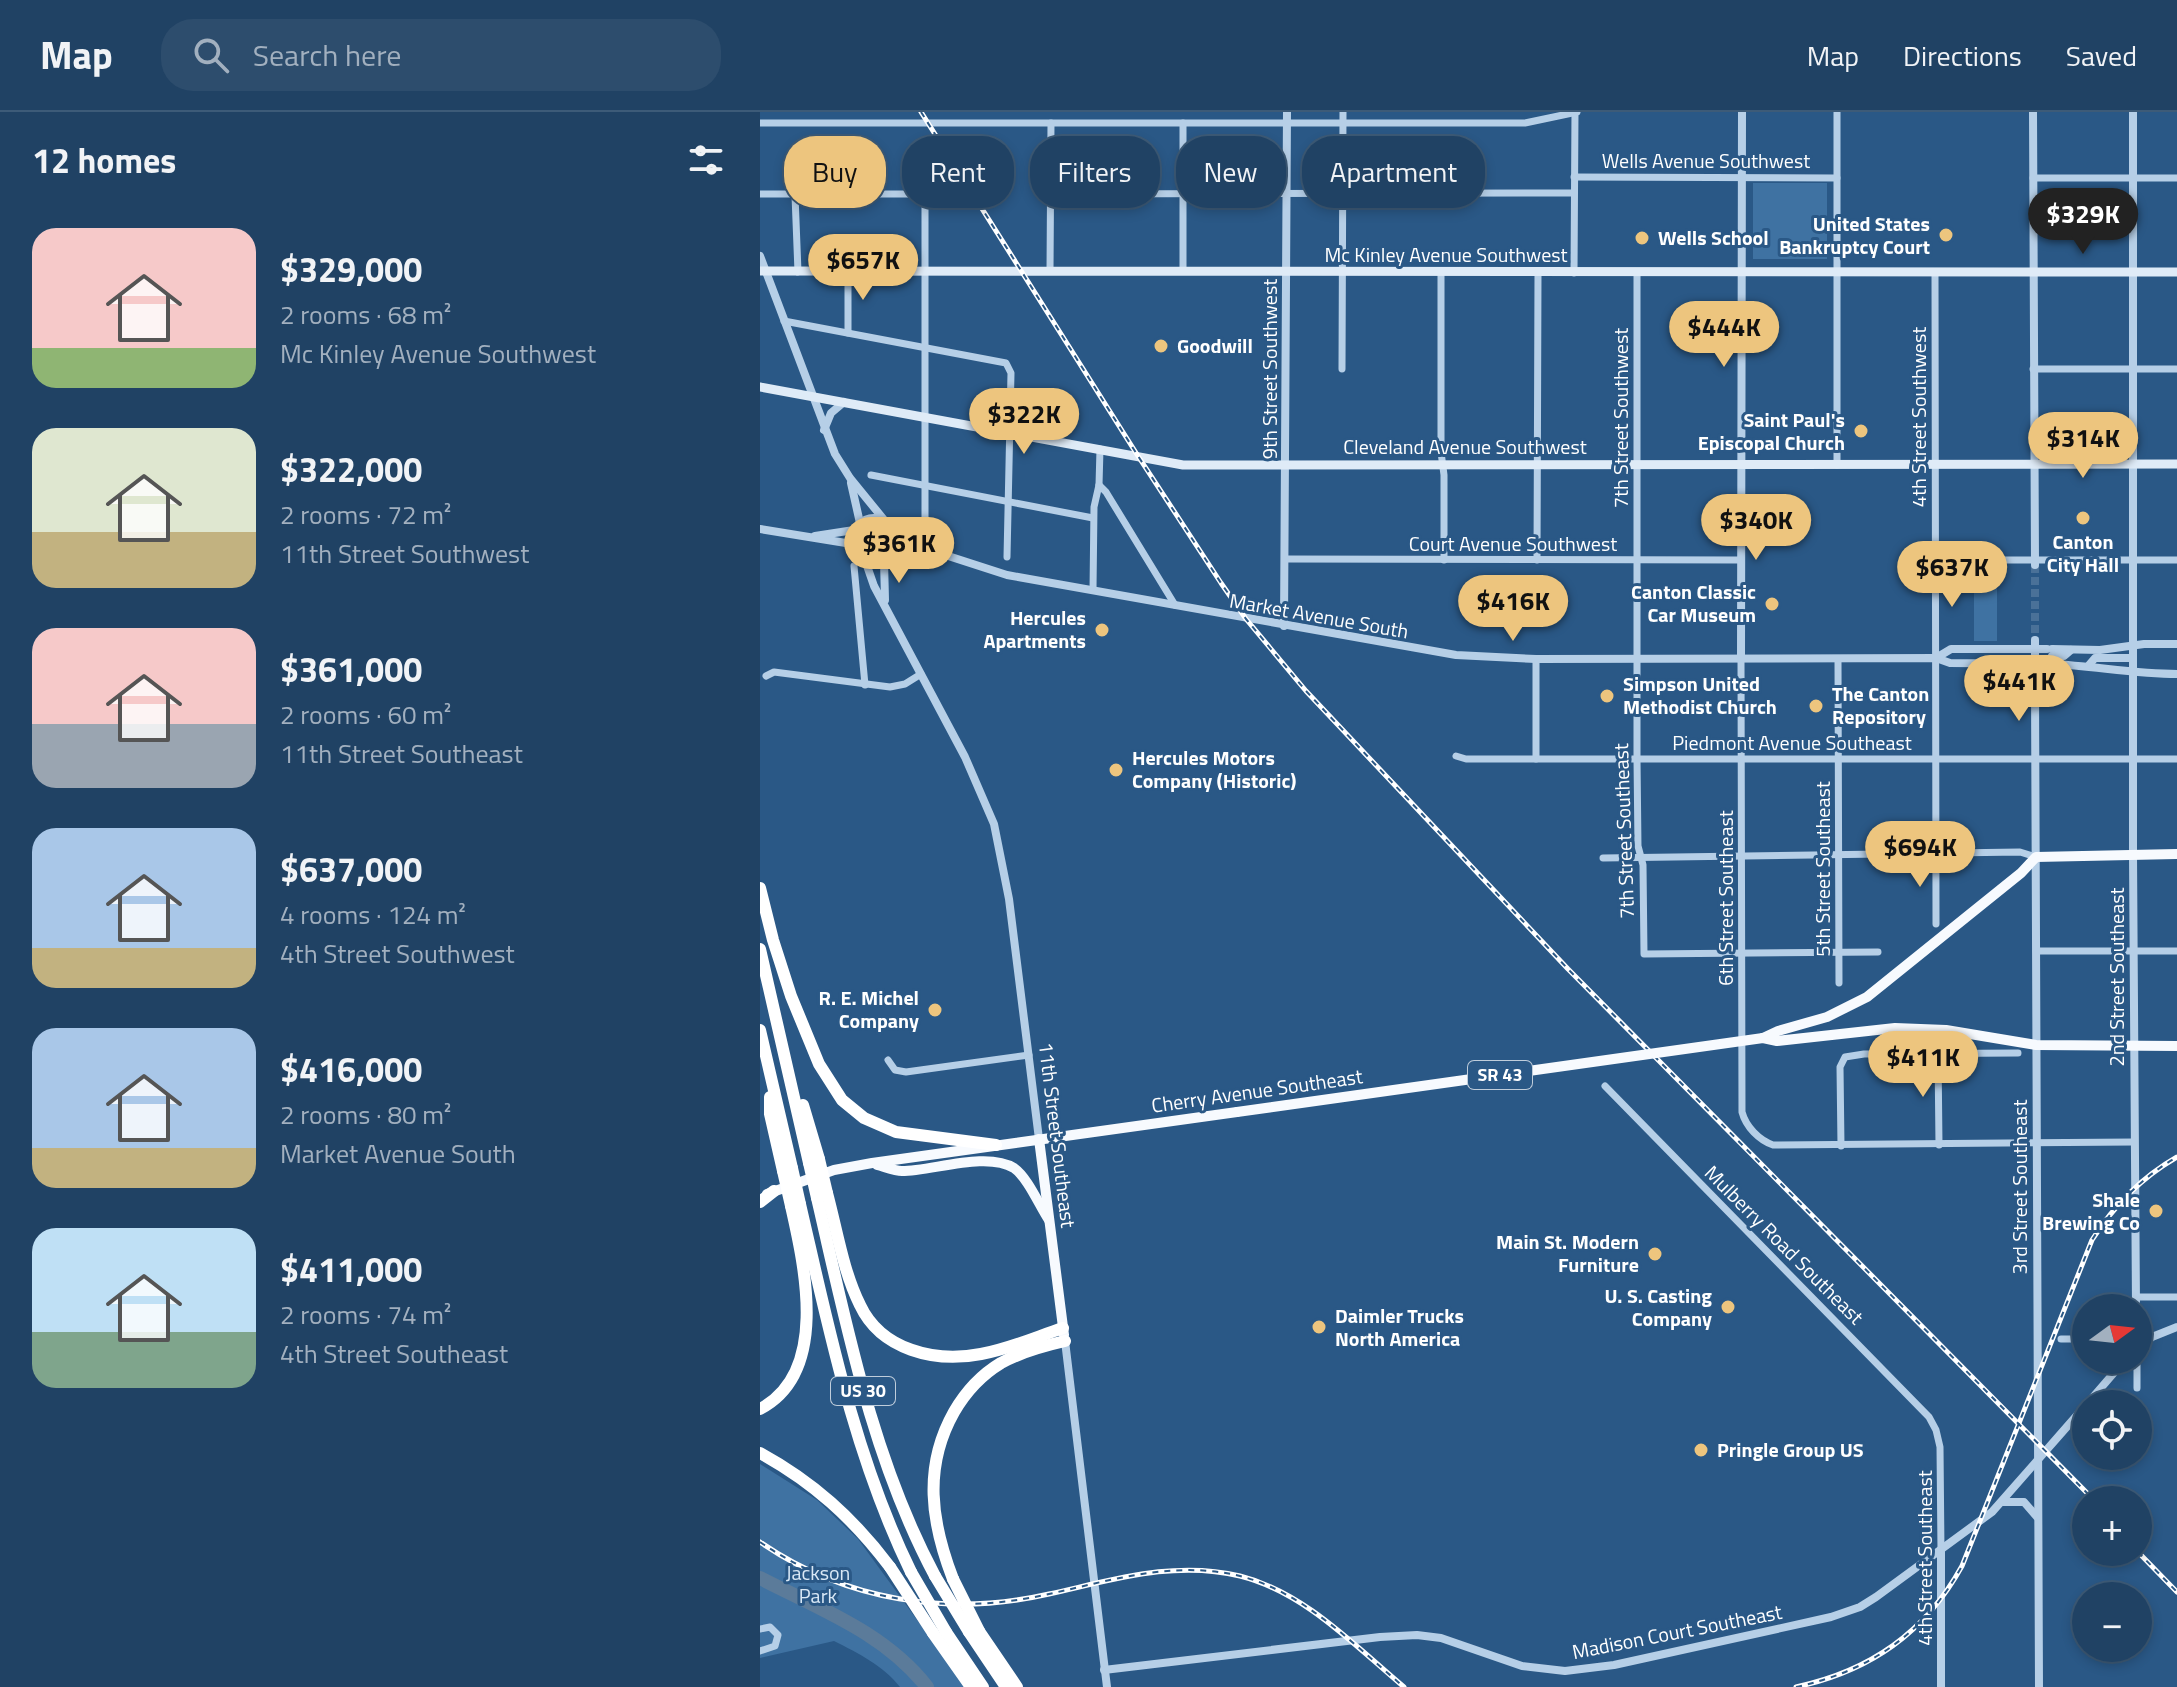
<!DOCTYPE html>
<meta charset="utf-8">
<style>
:root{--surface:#204264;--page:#2d4d6d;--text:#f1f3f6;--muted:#a2b0bf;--line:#3d5b78;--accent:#edc57e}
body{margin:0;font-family:"Titillium Web",sans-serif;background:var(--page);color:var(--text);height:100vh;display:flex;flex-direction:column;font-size:30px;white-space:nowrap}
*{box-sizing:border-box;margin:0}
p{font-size:26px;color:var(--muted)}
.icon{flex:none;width:44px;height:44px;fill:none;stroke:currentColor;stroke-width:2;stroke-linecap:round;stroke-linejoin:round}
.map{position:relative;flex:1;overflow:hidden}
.side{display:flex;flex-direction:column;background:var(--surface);width:760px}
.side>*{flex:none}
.guide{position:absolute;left:24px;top:24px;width:760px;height:72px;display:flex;gap:16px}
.needle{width:52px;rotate:75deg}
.fabs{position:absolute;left:1312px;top:1182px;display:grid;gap:16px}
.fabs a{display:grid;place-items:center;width:80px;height:80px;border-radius:50%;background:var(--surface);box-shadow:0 4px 12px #0003,0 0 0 2px var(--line);font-size:40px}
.price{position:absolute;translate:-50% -68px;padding:0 18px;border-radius:28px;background:var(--accent);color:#111;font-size:26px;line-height:52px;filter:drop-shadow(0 2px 4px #0008)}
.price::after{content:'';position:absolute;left:50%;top:48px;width:24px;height:18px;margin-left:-12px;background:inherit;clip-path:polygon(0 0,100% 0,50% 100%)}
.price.active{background:#222;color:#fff}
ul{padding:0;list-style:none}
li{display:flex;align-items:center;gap:24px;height:200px;padding:0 32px}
li span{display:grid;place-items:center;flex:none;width:224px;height:160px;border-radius:24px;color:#555}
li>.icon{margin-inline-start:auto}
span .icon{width:96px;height:96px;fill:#fffc;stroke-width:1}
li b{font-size:34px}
h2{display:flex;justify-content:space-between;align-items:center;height:96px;padding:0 32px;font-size:34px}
.pill{padding:0 28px;border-radius:32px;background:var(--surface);box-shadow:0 4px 12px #0003,0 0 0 2px var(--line);font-size:28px;line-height:72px}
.pill.active{background:var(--accent);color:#111}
header{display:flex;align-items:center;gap:48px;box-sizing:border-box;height:112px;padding:0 40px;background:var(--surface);border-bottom:2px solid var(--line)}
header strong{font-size:38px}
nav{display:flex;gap:44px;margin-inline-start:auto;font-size:28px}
.search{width:560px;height:72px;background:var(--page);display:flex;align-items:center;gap:20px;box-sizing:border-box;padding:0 28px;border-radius:32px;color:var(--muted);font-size:30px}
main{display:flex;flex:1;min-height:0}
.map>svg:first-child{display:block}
</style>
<header>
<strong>Map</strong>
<div class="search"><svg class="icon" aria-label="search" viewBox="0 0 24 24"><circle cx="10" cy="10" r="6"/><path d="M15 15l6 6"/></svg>Search here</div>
<nav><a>Map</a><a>Directions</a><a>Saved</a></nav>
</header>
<main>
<section class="side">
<h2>12 homes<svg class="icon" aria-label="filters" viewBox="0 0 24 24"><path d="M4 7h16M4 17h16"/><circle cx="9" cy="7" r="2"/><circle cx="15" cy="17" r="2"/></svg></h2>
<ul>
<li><span style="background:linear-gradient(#f6c9c9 75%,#8fb573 0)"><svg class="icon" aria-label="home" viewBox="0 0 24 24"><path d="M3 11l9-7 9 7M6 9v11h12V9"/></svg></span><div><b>$329,000</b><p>2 rooms · 68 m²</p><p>Mc Kinley Avenue Southwest</p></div></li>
<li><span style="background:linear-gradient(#dfe7d0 65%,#c2b280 0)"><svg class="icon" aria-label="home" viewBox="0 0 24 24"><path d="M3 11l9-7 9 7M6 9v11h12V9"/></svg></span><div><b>$322,000</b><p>2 rooms · 72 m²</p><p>11th Street Southwest</p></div></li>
<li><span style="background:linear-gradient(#f6c9c9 60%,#9aa5b1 0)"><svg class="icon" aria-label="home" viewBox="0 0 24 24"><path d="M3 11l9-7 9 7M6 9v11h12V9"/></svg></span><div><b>$361,000</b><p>2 rooms · 60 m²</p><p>11th Street Southeast</p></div></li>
<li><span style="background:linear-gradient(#a9c7e8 75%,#c2b280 0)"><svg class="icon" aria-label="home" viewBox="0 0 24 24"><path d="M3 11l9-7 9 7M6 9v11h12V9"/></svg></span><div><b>$637,000</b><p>4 rooms · 124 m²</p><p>4th Street Southwest</p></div></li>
<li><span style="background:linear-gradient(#a9c7e8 75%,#c2b280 0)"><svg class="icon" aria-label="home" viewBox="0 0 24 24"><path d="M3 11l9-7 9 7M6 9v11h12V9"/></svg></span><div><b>$416,000</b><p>2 rooms · 80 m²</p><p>Market Avenue South</p></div></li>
<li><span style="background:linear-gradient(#bfe0f5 65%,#7fa58c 0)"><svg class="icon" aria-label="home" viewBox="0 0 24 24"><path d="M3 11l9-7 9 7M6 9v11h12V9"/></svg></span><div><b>$411,000</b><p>2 rooms · 74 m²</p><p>4th Street Southeast</p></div></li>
</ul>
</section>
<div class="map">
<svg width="1417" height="1575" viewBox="0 0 1417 1575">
<rect width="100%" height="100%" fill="#2a5886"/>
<g fill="#3f72a2">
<rect x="993" y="71" width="74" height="76"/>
<rect x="1214" y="454" width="23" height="75"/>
<path d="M0 1352 57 1388 98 1427 206 1575H140C124 1554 98 1541 74 1529L0 1546Z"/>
</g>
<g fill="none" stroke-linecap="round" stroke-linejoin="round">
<path stroke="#5b7b9a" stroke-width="14" d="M0 1466C60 1497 125 1521 167 1575"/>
<polyline stroke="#4a7198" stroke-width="8" stroke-dasharray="8 4" stroke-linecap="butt" points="1275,453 1275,528"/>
<g stroke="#b6cfe7" stroke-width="7">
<polyline points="1077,0 1077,353"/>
<polyline points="0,11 765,11 817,0"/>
<polyline points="423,11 423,159"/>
<polyline points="814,65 1077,66"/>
<polyline points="1273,66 1417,66"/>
<polyline points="0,82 157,82 163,85 165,91 165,411"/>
<polyline points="291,82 814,81"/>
<polyline points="35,83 38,160"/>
<polyline points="290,159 291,11"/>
<polyline points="681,160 681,340 684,363 684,448"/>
<polyline points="814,161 815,0"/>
<polyline points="877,161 877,647 878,734 883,753 884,842 1118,840"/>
<polyline points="1175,161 1176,812"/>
<polyline points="24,209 246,251 251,261 247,445"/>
<polyline points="88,221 88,159"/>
<polyline points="582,257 583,0"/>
<polyline points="1273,257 1417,257"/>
<polyline points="111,363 333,406"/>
<polyline points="339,373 346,380 415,493"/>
<polyline points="526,447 980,448"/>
<polyline points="777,448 778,161"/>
<polyline points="1176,448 1417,448"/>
<polyline points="94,454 105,573"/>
<polyline points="333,478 334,395 339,373 340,337"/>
<polyline points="776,547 776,647"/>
<path d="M981 547 982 1000C986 1015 999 1028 1013 1033L1374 1030"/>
<polyline points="1078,547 1079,871"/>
<polyline points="6,564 14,560 130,575 145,572 161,562"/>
<polyline points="696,644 706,647 1417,647"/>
<polyline points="843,746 1260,740 1276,745"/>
<polyline points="1276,839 1417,839"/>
<polyline points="1178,941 1179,1033"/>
<polyline points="128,948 135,958 146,960 269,943"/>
<polyline points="845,974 1169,1305 1176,1318 1180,1335 1181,1439"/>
<polyline points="1081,1034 1080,955 1085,945 1104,942 1258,941"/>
<polyline points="1376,1185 1417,1185"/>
<polyline points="1301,1227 1326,1227"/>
<polyline points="1377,1248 1377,1276"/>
<polyline points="0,1517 10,1515 18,1523 15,1534 0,1539"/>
</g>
<g stroke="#b6cfe7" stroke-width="8">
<polyline points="1273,0 1275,453"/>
<polyline points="1373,0 1373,743 1376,1196"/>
<polyline points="0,144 75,342 90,366 125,409"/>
<polyline points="64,318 71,301 84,290"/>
<polyline points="91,371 100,411"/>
<circle cx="114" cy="428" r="22"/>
<polyline points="0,417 92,432"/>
<polyline points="135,423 182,442 247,463 696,543 776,547 1176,546 1190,551 1287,552"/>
<polyline points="55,424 94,418"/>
<polyline points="132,441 148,439 173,442"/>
<polyline points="105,448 114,474 205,645 234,712 249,787 279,1027"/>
<polyline points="124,448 125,488"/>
<polyline points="524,514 527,0"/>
<polyline points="1275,528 1275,571"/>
<polyline points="1292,537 1340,538 1384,532 1417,532"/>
<polyline points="1292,544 1304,544 1311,538"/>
<polyline points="1176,546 1191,537 1287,537"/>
<polyline points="981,547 982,0"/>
<path d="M1292 552C1334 554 1375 562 1417 562"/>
<polyline points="1329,553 1335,546 1373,546"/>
<polyline points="1275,575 1279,1575"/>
<polyline points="305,1229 347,1575"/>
<polyline points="1378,1236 1392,1225 1417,1215"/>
<polyline points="1327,1292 1365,1248"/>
<polyline points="1243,1390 1264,1390 1277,1405"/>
<polyline points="1181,1439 1181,1575"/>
<polyline points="344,1558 620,1525 657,1523 681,1526 762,1554 805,1559 854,1553 1071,1505 1100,1495 1116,1485 1232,1400 1326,1293"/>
</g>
<g stroke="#dfebf7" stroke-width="9">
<polyline points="0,159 1417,160"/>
<polyline points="0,275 423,353 1417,352"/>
</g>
<g stroke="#f7fafe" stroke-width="10">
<polyline points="1003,926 1018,919 1067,905 1107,885 1261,761 1276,745 1417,742"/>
<polyline points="1003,926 1017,929 1135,916 1186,918 1276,933 1417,934"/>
<polyline points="279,1027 304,1223"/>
<path d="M117 1053C125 1055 134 1059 142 1059 172 1059 227 1039 254 1056 268 1066 279 1093 289 1108"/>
<polyline points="7,1082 74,1058 112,1051 477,1000"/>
</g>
<g stroke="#fff" stroke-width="12">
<polyline points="0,776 13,828 31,884 59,952 82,988 104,1006 136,1020 236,1033"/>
<polyline points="0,837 49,1051"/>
<polyline points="0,918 32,1056"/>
<polyline points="10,985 10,1002 23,1059"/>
<polyline points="43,993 59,1047"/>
<path d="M67 1081C77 1118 83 1159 100 1193 121 1238 175 1251 221 1242 249 1237 276 1225 303 1216"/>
<path d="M57 1086C87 1215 112 1346 175 1464"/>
<polyline points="0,1090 14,1079"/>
<path d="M40 1092C69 1217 94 1343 151 1460"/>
<path d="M0 1297C69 1261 45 1156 31 1094"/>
<path d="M0 1341C53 1370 93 1406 130 1455"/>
<path d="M193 1467C171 1410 163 1355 194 1300 205 1281 221 1263 241 1251 261 1240 283 1234 305 1229"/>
<polyline points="219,1519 257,1575"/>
<polyline points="186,1520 223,1575"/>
<polyline points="209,1520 246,1575"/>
<polyline points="173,1521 211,1575"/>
</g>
<defs>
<g id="rail">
<polyline points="161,0 378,344 461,471 486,507 546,579 808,857 1334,1388"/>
<path d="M0 1430C86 1489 188 1505 289 1482 353 1468 414 1448 480 1464 544 1480 594 1533 644 1575"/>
<polyline points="1378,1440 1417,1480"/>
<path d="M1036 1575C1110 1559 1165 1521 1202 1454L1332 1128C1353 1095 1382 1065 1417 1045"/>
</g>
</defs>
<use href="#rail" stroke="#fff" stroke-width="5"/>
<use href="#rail" stroke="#2a5886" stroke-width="2" stroke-dasharray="6" stroke-linecap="butt"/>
<polyline stroke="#f7fafe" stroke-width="10" points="477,1000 1003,926"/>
<g stroke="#fff" stroke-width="12">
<polyline points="59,1047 67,1081"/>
<polyline points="49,1051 57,1086"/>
<polyline points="32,1056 40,1092"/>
<polyline points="23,1059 31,1094"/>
<polyline points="130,1455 173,1521"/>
<polyline points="151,1460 186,1520"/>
<polyline points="175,1464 209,1520"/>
<polyline points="193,1467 219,1519"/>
</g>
</g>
<g fill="#edc57e" stroke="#2a5886" stroke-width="3">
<circle cx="1186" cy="123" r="8"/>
<circle cx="882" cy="126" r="8"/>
<circle cx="401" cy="234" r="8"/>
<circle cx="1101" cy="319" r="8"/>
<circle cx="1323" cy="406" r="8"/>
<circle cx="1012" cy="492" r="8"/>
<circle cx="342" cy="518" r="8"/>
<circle cx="847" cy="584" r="8"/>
<circle cx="1056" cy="594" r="8"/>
<circle cx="356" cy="658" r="8"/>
<circle cx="175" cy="898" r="8"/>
<circle cx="1396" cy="1099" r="8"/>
<circle cx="895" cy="1142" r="8"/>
<circle cx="968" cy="1195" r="8"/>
<circle cx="559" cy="1215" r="8"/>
<circle cx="941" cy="1338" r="8"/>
</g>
<g text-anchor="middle" stroke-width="6" stroke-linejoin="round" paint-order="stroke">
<g fill="#2a5886" stroke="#bfcddb" stroke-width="2">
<rect x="708" y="949" width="64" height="28" rx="6"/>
<rect x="71" y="1265" width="64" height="28" rx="6"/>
</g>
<g font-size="18" font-weight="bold" fill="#fff">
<text x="740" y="969">SR 43</text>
<text x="103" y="1285">US 30</text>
</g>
<g font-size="20" fill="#fff" stroke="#2a5886">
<text x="946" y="56">Wells Avenue Southwest</text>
<text x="686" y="150">Mc Kinley Avenue Southwest</text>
<text transform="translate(510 257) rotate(-90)" y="7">9th Street Southwest</text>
<text transform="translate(1159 305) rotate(-90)" y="7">4th Street Southwest</text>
<text transform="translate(861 306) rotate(-90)" y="7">7th Street Southwest</text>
<text x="705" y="342">Cleveland Avenue Southwest</text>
<text x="753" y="439">Court Avenue Southwest</text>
<text transform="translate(559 504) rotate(10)" y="7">Market Avenue South</text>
<text x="1032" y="638">Piedmont Avenue Southeast</text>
<text transform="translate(864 719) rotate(-92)" y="7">7th Street Southeast</text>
<text transform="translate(1063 757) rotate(-90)" y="7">5th Street Southeast</text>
<text transform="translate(966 786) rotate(-90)" y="7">6th Street Southeast</text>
<text transform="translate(1357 865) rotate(-90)" y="7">2nd Street Southeast</text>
<text transform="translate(497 979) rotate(-8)" y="7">Cherry Avenue Southeast</text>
<text transform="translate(297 1023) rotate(83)" y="7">11th Street Southeast</text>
<text transform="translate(1260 1075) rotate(-90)" y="7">3rd Street Southeast</text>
<text transform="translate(1024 1133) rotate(45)" y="7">Mulberry Road Southeast</text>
<text transform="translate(1165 1446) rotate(-90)" y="7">4th Street Southeast</text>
<text transform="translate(917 1520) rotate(-11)" y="7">Madison Court Southeast</text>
</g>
<g font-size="20" font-weight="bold" fill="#fff" stroke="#2a5886" text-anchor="end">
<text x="1170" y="119">United States<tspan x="1170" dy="23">Bankruptcy Court</tspan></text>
<text x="898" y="133" text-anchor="start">Wells School</text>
<text x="417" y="241" text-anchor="start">Goodwill</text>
<text x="1085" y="315">Saint Paul's<tspan x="1085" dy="23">Episcopal Church</tspan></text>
<text x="1323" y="437" text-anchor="middle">Canton<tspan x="1323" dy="23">City Hall</tspan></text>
<text x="996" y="487">Canton Classic<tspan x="996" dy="23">Car Museum</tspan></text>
<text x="326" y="513">Hercules<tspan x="326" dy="23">Apartments</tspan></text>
<text x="863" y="579" text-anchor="start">Simpson United<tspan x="863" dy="23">Methodist Church</tspan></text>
<text x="1072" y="589" text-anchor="start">The Canton<tspan x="1072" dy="23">Repository</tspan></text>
<text x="372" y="653" text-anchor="start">Hercules Motors<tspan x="372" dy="23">Company (Historic)</tspan></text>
<text x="159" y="893">R. E. Michel<tspan x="159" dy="23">Company</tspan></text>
<text x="1380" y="1095">Shale<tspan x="1380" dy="23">Brewing Co</tspan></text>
<text x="879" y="1137">Main St. Modern<tspan x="879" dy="23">Furniture</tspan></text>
<text x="952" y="1191">U. S. Casting<tspan x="952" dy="23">Company</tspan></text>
<text x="575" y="1211" text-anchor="start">Daimler Trucks<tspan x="575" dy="23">North America</tspan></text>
<text x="957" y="1345" text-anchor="start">Pringle Group US</text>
</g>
<g font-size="20" fill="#d9e8f6" stroke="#2a5886">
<text x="58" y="1468">Jackson<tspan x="58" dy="23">Park</tspan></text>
</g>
</g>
</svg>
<div class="fabs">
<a><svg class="needle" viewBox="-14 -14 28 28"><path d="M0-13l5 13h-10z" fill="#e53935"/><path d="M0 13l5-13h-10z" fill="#a2b0bf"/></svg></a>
<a><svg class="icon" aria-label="locate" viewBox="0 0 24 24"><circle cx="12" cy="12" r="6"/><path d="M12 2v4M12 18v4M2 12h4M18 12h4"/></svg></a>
<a>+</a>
<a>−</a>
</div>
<b class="price active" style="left:1323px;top:144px">$329K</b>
<b class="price" style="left:103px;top:190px">$657K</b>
<b class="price" style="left:964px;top:257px">$444K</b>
<b class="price" style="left:264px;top:344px">$322K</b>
<b class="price" style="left:1323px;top:368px">$314K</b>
<b class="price" style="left:996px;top:450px">$340K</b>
<b class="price" style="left:139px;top:473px">$361K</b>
<b class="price" style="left:1192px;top:497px">$637K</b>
<b class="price" style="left:753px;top:531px">$416K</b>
<b class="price" style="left:1259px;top:611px">$441K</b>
<b class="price" style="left:1160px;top:777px">$694K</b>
<b class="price" style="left:1163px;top:987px">$411K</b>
<div class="guide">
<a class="pill active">Buy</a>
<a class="pill">Rent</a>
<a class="pill">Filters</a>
<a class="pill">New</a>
<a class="pill">Apartment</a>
</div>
</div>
</main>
